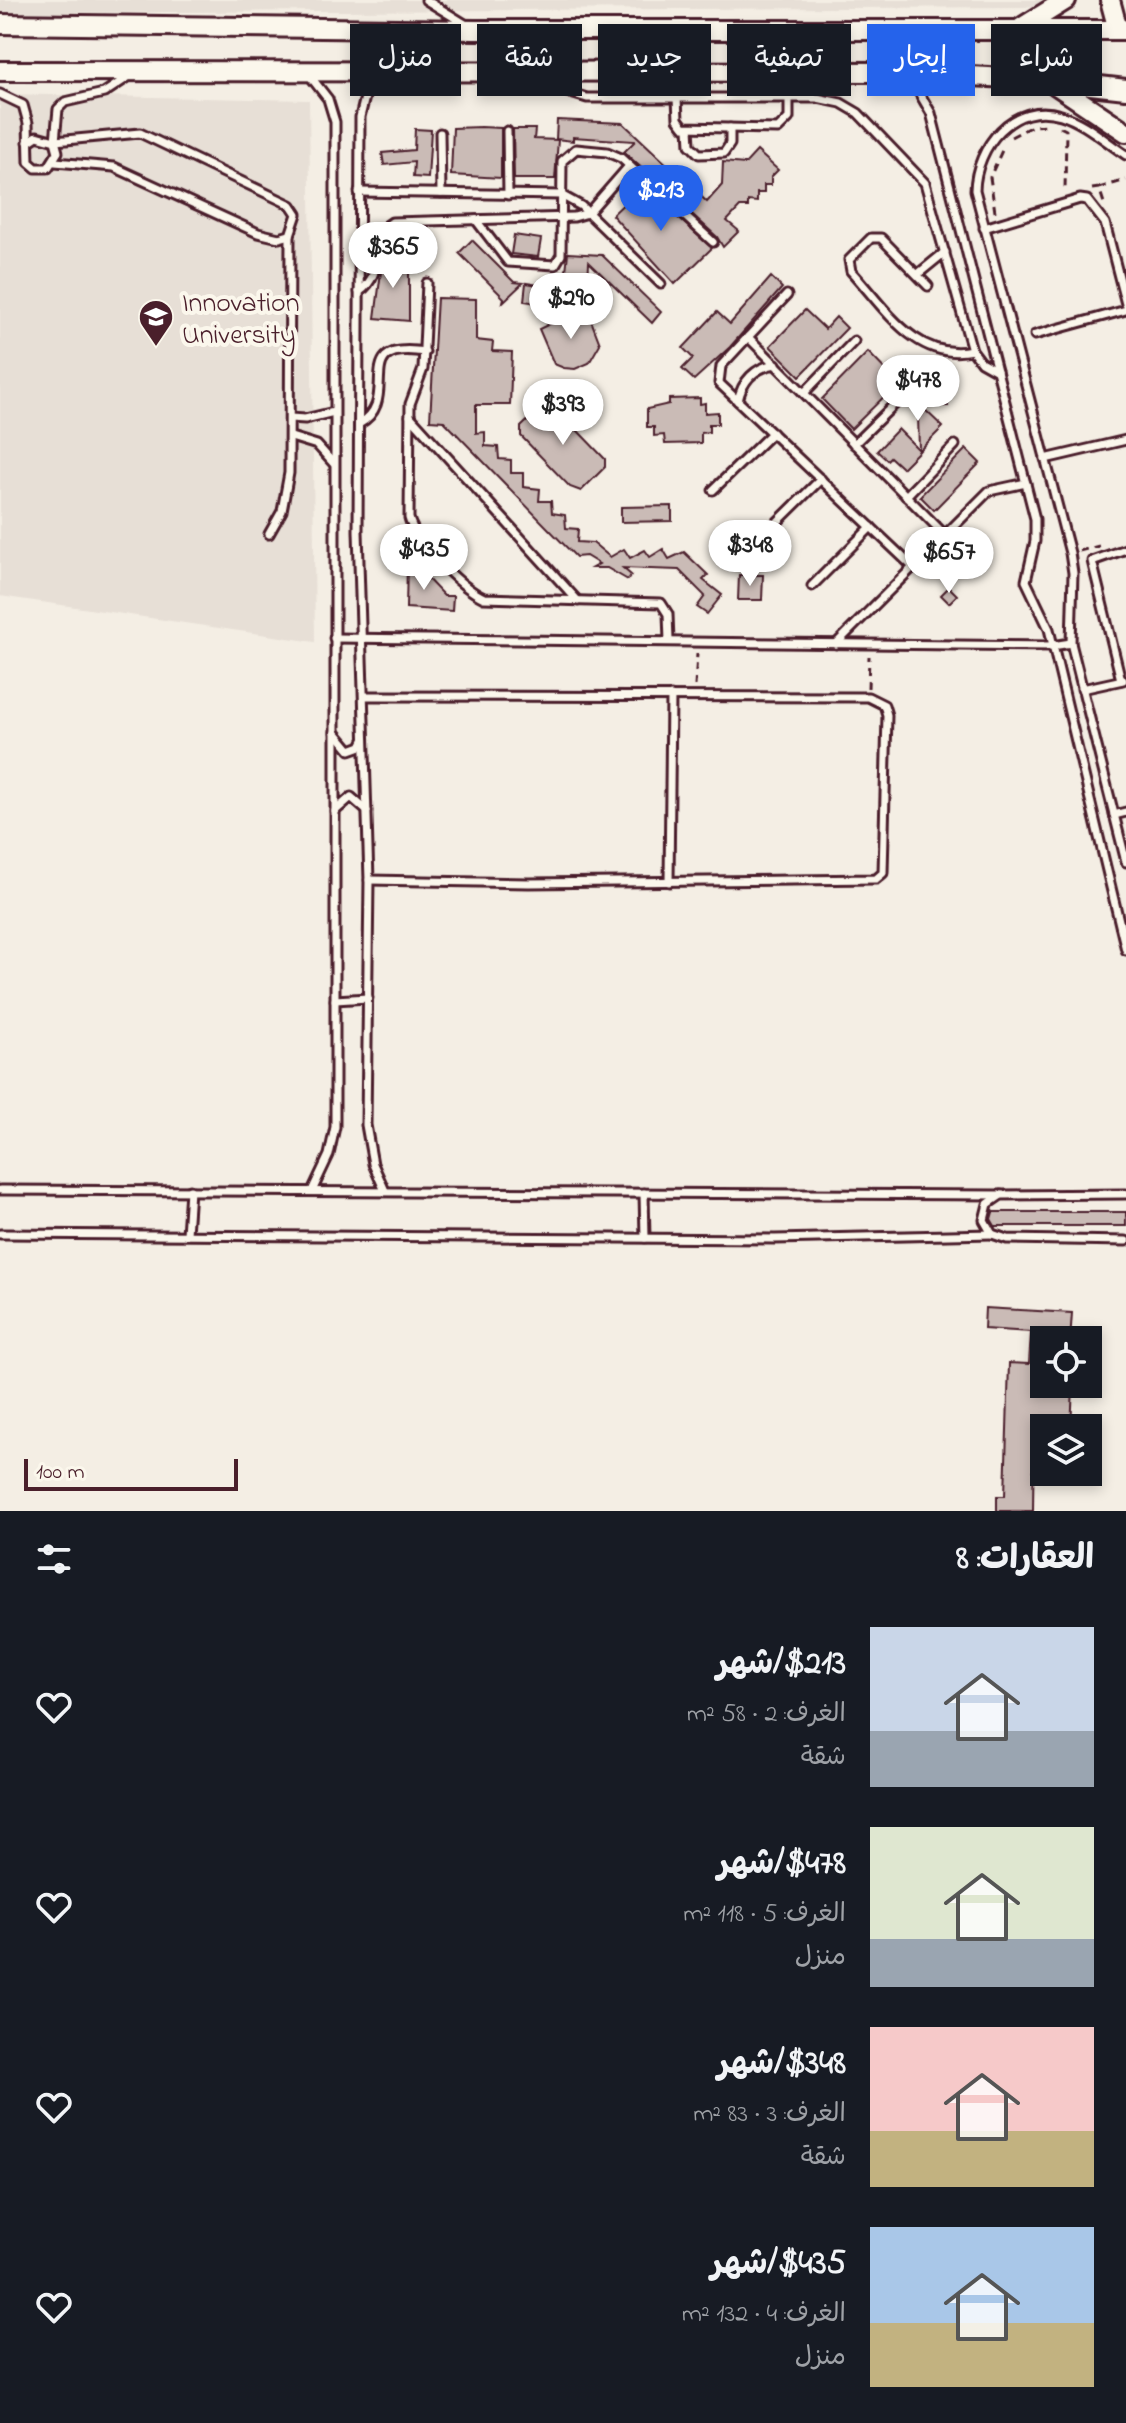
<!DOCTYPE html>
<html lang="ar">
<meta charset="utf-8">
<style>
:root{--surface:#171b24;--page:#242831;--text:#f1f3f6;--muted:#9ea1a6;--accent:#2563eb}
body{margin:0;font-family:"Indie Flower","Playpen Sans Arabic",sans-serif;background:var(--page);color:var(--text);direction:rtl;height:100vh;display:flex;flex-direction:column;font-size:30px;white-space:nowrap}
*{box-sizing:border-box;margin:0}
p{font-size:26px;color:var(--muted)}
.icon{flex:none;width:44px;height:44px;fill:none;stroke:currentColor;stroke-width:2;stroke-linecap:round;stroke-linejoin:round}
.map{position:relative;height:1511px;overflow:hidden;direction:ltr}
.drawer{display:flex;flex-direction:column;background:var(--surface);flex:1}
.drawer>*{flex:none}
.hud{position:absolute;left:24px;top:24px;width:1078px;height:72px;direction:rtl;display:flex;gap:16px}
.controls{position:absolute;left:1030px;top:1326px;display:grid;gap:16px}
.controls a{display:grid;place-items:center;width:72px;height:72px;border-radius:0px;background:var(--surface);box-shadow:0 4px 12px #0003;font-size:40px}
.scale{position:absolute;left:24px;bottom:20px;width:214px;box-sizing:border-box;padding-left:8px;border:4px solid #4a1f2b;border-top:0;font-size:22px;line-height:28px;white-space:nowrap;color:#4a1f2b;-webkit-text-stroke:6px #fbf7ec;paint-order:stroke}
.price{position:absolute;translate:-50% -68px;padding:0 18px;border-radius:28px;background:#fff;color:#222;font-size:26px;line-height:52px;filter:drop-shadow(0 2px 4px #0008)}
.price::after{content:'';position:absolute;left:50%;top:48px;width:24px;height:18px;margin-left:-12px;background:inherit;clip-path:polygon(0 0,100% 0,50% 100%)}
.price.on{background:var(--accent);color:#fff}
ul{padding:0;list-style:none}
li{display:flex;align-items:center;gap:24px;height:200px;padding:0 32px}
li span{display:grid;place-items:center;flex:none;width:224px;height:160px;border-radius:0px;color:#555}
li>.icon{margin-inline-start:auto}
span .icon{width:96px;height:96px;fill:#fffc;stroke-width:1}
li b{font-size:34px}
h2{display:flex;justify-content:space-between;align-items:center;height:96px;padding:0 32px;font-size:34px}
.tag{padding:0 28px;border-radius:0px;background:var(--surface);box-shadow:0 4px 12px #0003;font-size:28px;line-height:72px}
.tag.on{background:var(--accent);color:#fff}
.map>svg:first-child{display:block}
</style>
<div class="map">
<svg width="1126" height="1511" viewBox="0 0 1126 1511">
<rect width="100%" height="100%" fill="#f4eee4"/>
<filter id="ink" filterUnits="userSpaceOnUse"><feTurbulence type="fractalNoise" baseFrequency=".0125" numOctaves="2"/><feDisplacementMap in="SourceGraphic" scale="16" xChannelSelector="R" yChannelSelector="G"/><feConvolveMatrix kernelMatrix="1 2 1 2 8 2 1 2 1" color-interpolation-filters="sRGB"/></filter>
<g filter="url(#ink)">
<g fill="#e7dfd6">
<polygon points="0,0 1072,0 1025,7 0,13"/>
<polygon points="0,94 309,100 315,642 0,596"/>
</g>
<g fill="#cabbb6" stroke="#4a1f2b" stroke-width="2">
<polygon points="557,120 623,123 707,202 722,185 723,162 745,164 757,151 778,170 771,177 771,185 764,185 764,193 757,193 757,202 748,201 748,207 740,207 727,221 739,231 723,247 717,237 624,152 635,141 573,137 573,141 556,139"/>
<polygon points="481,127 501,128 501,178 451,175 453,128"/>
<polygon points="415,129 431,130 428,178 413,177 414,162 384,165 382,153 414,150"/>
<polygon points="513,129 535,129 534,139 558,140 555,179 514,179"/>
<polygon points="638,182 712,248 675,284 612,215 630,198 626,193"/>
<polygon points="514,235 541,239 538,257 511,254"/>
<polygon points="472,240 514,282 523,283 503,302 504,298 459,253"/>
<polygon points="394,248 397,271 409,271 409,321 375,318 384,249"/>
<polygon points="568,253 602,255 661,312 652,323 589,262 588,282 579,282 575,309 524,301 526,283 564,289"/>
<polygon points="771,277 782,288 730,347 694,380 682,369 693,358 683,348 717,312 730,324"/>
<polygon points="437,298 476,299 476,340 493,342 492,351 512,352 510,405 476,405 476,433 485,432 485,446 498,447 499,459 511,460 511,473 523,473 523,487 540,489 539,501 551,501 552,513 565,515 566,528 578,529 577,542 593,543 610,557 624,549 630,558 645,550 650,557 663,549 669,559 684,552 708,575 703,580 722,595 707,614 697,607 705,596 679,570 623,568 631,575 628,580 607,568 592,568 599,564 586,556 576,557 444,421 430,420"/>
<polygon points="805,310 825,329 836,317 847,328 800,376 770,346"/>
<polygon points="577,311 589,315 600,344 589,363 575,369 564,368 554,364 539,329"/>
<polygon points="868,352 898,383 851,429 822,399"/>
<polygon points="947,380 948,406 921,406 943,427 902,468 890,457 887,460 877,451 898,429 919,450 917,381"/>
<polygon points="700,398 700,404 705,403 705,413 718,412 718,424 709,424 709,432 701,433 701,443 665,444 664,435 654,436 654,427 647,427 647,409 669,404 669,399"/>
<polygon points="544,405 553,405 605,459 605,467 581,491 570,487 521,436 521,427"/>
<polygon points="966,449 980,463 934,510 920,496"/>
<polygon points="672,506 672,521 621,522 621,507"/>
<polygon points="965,534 972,543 961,553 954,545"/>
<polygon points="421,563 421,572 444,596 453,596 452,611 406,608 407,564"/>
<polygon points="739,575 763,575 762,600 738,600"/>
<polygon points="949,587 957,595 949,603 941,595"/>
<polygon points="993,1212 1126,1212 1126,1226 995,1226 991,1219"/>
<polygon points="985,1308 1072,1313 1070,1340 1044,1340 1044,1384 1073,1387 1071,1428 1034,1430 1033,1511 997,1511 997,1496 1005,1496 1009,1363 1029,1364 1031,1332 984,1329"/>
</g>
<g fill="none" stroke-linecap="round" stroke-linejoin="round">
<defs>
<g id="lane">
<polyline points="426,0 465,24"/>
<polyline points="378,74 367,89 360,117 358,531 369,880 366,1125 373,1164 385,1191"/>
<polyline points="310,76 328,99 335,122 335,1127 329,1155 312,1191"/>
<polyline points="543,76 564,91 587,98 817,98 841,103 858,113 925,183 972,350 981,362 997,371"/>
<polyline points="903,77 917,89 931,113 1035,519 1035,541 1026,581 1049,629 1126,950"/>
<polyline points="0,94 23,105 28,123 29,162 36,168 48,168 58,152 55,141 58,109 65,102 104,93 131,75"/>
<polyline points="677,98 678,119 684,127 778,129 789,118 789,98"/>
<polyline points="689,128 690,145 699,154 724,153 730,144 730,128"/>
<polyline points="507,131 508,195"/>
<polyline points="440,133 441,193"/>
<polyline points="28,142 37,136 55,141 140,133 291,205 297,214 290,235 279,238 258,233 114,167 55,162"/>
<path d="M1126 155C1106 142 1084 122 1061 115 1013 100 976 147 975 190L1070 553 1073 573 1071 643 1126 862"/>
<polyline points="359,192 561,195 581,206 661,284"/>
<polyline points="476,220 508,262 555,265 561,255 562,161 576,149 607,152 621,158 713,242"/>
<polyline points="984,228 1080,199 1087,200 1105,223 1126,304"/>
<polyline points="918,274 945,252"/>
<path d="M427 283 423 369 410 404 409 518C415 542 462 588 484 598L661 603 668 614 669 641"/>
<path d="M928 286 881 238H871L849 260 851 271C885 308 916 362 972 350"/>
<path d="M359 292C389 271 366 237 392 222L574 217 588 213 629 166"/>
<polyline points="787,295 721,366 719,383 913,567"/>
<polyline points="1035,335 1126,310"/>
<polyline points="748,337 945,535"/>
<polyline points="804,393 854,341"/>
<path d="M738 401C742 381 755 367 776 364"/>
<polyline points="410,416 578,601"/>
<polyline points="290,418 305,419 334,412"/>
<path d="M359 424C404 400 347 340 425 352"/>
<polyline points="291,437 317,445 334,464"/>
<polyline points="854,444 907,392"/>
<polyline points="1045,459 1126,440"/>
<polyline points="713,490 772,433"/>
<polyline points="906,496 955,445"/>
<polyline points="269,534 282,511 289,473 290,235"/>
<polyline points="761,538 821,479"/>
<polyline points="812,586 871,527"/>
<polyline points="334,638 1052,646 1071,643"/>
<polyline points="836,644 989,491 1026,483"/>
<polyline points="1121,680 1092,561 1126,549"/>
<polyline points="1082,689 1123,680"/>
<polyline points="366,696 868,697 884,705 887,715 883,873 876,879 529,883 369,880"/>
<polyline points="335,732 350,750 361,746 364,740"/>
<polyline points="335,811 351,797 367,811"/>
<polyline points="1114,815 1126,812"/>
<polyline points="669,882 671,696"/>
<polyline points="335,1000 368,998"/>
<polyline points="0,1190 1001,1195"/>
<polyline points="644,1193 645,1238"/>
<polyline points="1126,1194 1001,1195 988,1204 984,1220 992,1234 1007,1239 1126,1241"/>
<polyline points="0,1234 775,1239 992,1234"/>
<polyline points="187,1234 190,1190"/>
</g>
<g id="secondary">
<polyline points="1110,0 1118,30"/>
<polyline points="0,24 475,30 1126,30"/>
<polyline points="1021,28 1066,0"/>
<polyline points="0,71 894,72 1046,80 1126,89"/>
<polyline points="1056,85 1126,132"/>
</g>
</defs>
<use href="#lane" stroke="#4a1f2b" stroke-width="13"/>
<use href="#secondary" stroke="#4a1f2b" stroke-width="24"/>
<g stroke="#4a1f2b" stroke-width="3" stroke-dasharray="8 6" stroke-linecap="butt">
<polyline points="1060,127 1066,130 1065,192"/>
<polyline points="1011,137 1032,126 1049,125"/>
<polyline points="1099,188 1126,180"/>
<polyline points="1092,189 1099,188 1104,203"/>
<polyline points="995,212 990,177 1004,146"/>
<polyline points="1079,551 1099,546"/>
<polyline points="695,686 697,654"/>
<polyline points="868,688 869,656"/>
</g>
<use href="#lane" stroke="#fbf7ec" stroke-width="7"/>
<use href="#secondary" stroke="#fbf7ec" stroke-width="18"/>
</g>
</g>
<defs>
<symbol id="university-pin" viewBox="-11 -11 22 30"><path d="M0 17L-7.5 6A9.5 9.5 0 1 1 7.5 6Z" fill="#4a1f2b" stroke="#fbf7ec"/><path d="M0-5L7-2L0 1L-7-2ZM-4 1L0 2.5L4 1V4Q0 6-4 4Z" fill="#fff"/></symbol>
</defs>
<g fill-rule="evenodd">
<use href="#university-pin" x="136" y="297" width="40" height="54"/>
</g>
<g text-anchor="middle" stroke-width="8" stroke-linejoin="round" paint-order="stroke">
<g font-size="28" fill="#4a1f2b" stroke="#fbf7ec" text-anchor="start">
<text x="182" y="311">Innovation<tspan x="182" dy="32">University</tspan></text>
</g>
</g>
</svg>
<div class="controls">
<a><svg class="icon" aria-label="locate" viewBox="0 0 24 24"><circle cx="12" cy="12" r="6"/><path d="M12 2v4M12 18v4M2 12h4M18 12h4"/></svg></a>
<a><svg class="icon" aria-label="layers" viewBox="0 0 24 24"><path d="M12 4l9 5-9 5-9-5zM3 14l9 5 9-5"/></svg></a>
</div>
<div class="scale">100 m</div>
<b class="price on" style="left:661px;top:233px">$213</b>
<b class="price" style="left:393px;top:290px">$365</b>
<b class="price" style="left:571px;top:341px">$290</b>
<b class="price" style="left:918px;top:423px">$478</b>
<b class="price" style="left:563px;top:447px">$393</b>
<b class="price" style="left:750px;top:588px">$348</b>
<b class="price" style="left:424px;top:592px">$435</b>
<b class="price" style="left:949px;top:595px">$657</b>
<div class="hud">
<a class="tag">شراء</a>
<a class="tag on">إيجار</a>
<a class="tag">تصفية</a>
<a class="tag">جديد</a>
<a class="tag">شقة</a>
<a class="tag">منزل</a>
</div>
</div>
<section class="drawer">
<h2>العقارات: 8<svg class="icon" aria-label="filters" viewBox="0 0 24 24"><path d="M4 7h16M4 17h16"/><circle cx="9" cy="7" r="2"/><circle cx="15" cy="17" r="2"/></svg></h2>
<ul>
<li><span style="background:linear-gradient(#c9d6e8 65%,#9aa5b1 0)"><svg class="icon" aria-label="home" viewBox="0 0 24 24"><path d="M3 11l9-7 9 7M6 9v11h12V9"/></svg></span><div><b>$213/شهر</b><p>الغرف: 2 · 58 m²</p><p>شقة</p></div><svg class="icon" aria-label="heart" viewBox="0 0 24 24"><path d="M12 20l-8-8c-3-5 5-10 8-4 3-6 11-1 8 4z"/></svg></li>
<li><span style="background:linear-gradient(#dfe7d0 70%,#9aa5b1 0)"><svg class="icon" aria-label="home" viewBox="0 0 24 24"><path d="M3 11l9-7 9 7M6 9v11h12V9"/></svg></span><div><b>$478/شهر</b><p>الغرف: 5 · 118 m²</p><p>منزل</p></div><svg class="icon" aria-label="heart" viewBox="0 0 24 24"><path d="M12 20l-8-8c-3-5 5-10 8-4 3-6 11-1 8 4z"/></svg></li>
<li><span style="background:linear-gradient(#f6c9c9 65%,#c2b280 0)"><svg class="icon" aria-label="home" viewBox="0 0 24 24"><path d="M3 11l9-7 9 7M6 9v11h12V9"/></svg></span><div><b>$348/شهر</b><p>الغرف: 3 · 83 m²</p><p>شقة</p></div><svg class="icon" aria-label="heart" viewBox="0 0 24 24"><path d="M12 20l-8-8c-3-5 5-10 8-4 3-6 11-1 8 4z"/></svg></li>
<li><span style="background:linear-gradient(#a9c7e8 60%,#c2b280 0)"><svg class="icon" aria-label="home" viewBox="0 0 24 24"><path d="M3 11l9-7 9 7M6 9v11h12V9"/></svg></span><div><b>$435/شهر</b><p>الغرف: 4 · 132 m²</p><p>منزل</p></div><svg class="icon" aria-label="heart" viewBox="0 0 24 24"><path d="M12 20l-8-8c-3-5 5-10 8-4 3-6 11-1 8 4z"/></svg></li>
</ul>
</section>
